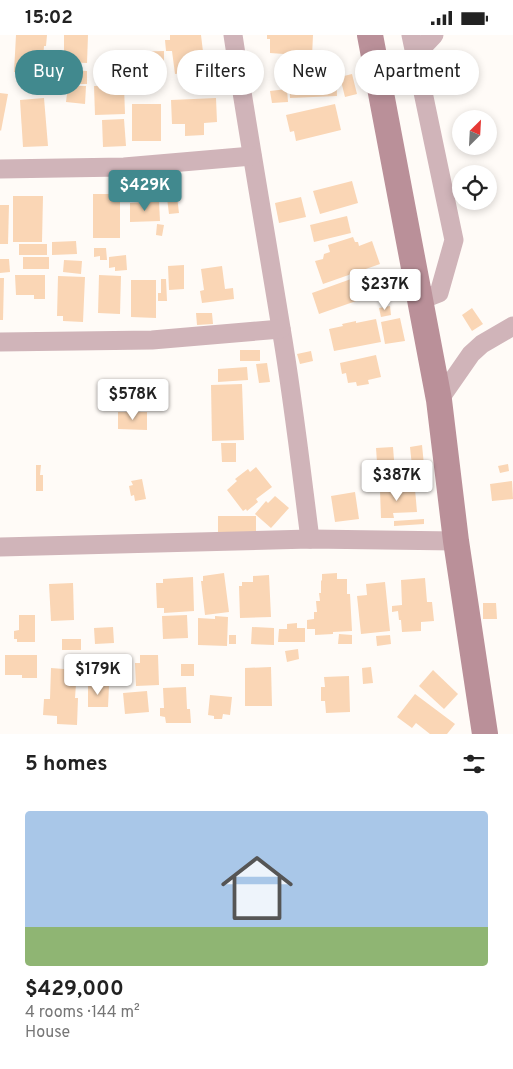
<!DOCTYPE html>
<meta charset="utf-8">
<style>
:root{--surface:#fff;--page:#f6f6f6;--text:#222;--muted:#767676;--line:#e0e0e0;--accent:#41898e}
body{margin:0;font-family:Overpass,sans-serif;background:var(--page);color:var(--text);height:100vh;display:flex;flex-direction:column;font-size:19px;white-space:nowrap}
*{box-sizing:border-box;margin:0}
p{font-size:16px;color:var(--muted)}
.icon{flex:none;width:28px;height:28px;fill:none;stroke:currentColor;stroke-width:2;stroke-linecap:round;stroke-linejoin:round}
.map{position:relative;height:699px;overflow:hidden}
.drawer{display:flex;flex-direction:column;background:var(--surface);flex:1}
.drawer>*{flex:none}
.top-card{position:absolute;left:15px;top:15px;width:484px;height:45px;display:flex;gap:10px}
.needle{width:32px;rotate:24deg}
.fabs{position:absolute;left:452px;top:75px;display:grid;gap:10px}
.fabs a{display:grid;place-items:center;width:45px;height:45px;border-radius:50%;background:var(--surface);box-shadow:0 2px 8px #0003;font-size:25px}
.price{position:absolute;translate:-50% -42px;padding:0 11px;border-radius:5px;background:#fff;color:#222;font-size:16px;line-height:32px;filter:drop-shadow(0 1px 2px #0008)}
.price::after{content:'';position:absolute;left:50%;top:30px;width:15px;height:11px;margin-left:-8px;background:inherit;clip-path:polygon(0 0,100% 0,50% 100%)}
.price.current{background:var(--accent);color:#fff}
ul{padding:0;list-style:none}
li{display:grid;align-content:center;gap:10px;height:265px;padding:0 25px}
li+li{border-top:1px solid var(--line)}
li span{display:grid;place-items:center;height:155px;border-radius:5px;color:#555}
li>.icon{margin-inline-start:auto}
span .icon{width:90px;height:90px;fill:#fffc;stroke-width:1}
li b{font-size:21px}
h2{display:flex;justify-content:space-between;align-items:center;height:60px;padding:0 25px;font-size:21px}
.tag{padding:0 18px;border-radius:22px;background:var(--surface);box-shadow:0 2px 8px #0003;font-size:18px;line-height:45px}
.tag.current{background:var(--accent);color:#fff}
.status{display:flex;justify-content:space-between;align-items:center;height:35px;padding:0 25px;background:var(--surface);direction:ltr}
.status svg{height:14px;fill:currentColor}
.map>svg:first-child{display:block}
</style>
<div class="status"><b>15:02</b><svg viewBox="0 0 49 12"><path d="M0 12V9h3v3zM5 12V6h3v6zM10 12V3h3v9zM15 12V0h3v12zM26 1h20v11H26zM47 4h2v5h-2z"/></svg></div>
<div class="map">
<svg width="513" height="699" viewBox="0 0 513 699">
<rect width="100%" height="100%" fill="#fffbf7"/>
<g fill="#fad6b5">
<polygon points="16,0 47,0 46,11 44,11 42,39 14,37"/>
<polygon points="64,0 88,0 87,28 64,27"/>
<polygon points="170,0 201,0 204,25 190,27 192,37 175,39 172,16 166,16 165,5 170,5"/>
<polygon points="267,0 313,0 312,21 270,18 270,4 267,4"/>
<polygon points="164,16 164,37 127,38 126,17"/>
<polygon points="336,33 337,61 290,63 289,36"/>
<polygon points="69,35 87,36 87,49 68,49"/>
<polygon points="119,35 119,47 99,47 99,36"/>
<polygon points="352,39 357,59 345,62 340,42"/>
<polygon points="68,51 86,51 85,69 66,67"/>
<polygon points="94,51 124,51 125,79 95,80"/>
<polygon points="287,54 288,67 272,68 270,56"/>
<polygon points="0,58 8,59 1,96 0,95"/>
<polygon points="44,63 48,111 23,112 20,65"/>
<polygon points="216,63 217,87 204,88 204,100 185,101 185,89 172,89 171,65"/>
<rect x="132" y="69" width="29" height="37"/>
<polygon points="335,69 341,95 296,106 294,96 290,97 286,80"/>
<polygon points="124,84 126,111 103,112 102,85"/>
<polygon points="352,146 358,168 320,179 313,156"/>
<rect x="93" y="159" width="27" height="44"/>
<polygon points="13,161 43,161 42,207 13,207"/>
<polygon points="177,161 179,178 169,179 167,163"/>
<polygon points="301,162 306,182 279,188 275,168"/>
<polygon points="159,166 160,186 130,187 130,168"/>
<polygon points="0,170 9,170 8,209 0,209"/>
<polygon points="347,181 351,198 314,207 310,190"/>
<polygon points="157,189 164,190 162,201 156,200"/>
<polygon points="353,202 355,207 358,207 359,211 372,206 380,229 323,249 315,226 323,224 324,219 330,217 328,210"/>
<polygon points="76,206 77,219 52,220 52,207"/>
<rect x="19" y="209" width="28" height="11"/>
<polygon points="94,213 106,213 107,225 100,225 100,221 94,222"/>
<polygon points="126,220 127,235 115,236 115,232 109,233 109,222"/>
<rect x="23" y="222" width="26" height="12"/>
<polygon points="0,224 9,224 10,237 0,238"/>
<polygon points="64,225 82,226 81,239 63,237"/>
<polygon points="184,230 184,254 169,255 168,231"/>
<polygon points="222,231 225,254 233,253 234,264 202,268 200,256 204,255 201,234"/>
<polygon points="15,240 45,240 45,264 34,264 34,260 16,260"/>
<polygon points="99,240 121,241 120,279 98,278"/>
<polygon points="58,241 85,242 83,287 63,286 63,281 57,281"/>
<polygon points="0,243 4,243 3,285 0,285"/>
<polygon points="161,244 166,244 167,266 158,266 158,258 161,258"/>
<polygon points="351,244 359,265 319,279 312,258"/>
<polygon points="131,245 156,245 156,283 131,282"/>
<polygon points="390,271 391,280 381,282 379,273"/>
<polygon points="472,273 483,289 472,296 462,280"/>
<polygon points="196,278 212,278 213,289 197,290"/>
<polygon points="400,283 405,306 385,309 381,287"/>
<polygon points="376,284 381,307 334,316 329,294 343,291 342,289 356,286 356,288"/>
<rect x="240" y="315" width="20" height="11"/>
<polygon points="311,316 313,326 300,329 297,319"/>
<polygon points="376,320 381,342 368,345 369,349 357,351 356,347 348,348 346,338 342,339 340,328"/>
<polygon points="267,328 270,347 259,348 256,329"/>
<polygon points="247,332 248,345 218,347 218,334"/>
<polygon points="242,349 244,405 212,406 211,350"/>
<polygon points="118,377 147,377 147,395 118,394"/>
<polygon points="221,408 236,408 236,427 222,427"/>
<polygon points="422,410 426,450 414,451 410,412"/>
<polygon points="393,412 394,425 377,427 376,413"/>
<polygon points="508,429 509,436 500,438 498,431"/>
<polygon points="36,430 41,430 40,440 43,440 43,456 36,456"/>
<polygon points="256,432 272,452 256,464 258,467 247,476 246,474 243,476 227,455 237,446 235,444 248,434 250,437"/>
<polygon points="142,444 146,464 135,466 134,460 131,461 129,451 133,450 131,446"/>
<polygon points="512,446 513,464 492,466 490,449"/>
<polygon points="390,449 398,449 398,455 415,454 417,477 393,478 394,483 381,483 380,455 391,455"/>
<polygon points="355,457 359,484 335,487 331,461"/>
<polygon points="275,461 289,473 271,493 255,479 266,466 268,468"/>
<rect x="218" y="481" width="38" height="16"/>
<polygon points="424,484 424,489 394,491 394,486"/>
<polygon points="224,538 229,577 205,580 201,546 203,546 203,541"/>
<polygon points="337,538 337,544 347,544 347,559 350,559 352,596 333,597 333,599 315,600 315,594 307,594 307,585 314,584 314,577 317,577 316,566 320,566 319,558 321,558 321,546 322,545 322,539"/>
<polygon points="269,540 271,582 240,583 239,551 242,551 242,547 253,547 253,541"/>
<polygon points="193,542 194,576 164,578 164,573 157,573 156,548 163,548 163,544"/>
<polygon points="425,543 427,567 432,567 434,586 421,587 421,596 402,597 401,585 399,585 398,576 392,577 392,571 402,570 401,545"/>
<polygon points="385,547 390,596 361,599 357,561 367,560 366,549"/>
<polygon points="73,548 74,585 51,586 49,549"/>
<polygon points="483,568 496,568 497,584 483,584"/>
<polygon points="19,580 35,580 35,607 17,607 17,604 14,604 14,596 19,595"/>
<polygon points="187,580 188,603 163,604 162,581"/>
<polygon points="215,581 228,582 227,611 198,610 198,583 215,584"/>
<polygon points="297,588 297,593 305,593 305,607 278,607 279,594 287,594 287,589"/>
<polygon points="113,592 114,608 95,609 94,593"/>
<polygon points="252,592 274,593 274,610 251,609"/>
<polygon points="339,599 352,600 352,609 338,609"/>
<rect x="229" y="600" width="7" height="9"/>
<polygon points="390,600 391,609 377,611 376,601"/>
<rect x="62" y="604" width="19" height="11"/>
<polygon points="298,614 299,624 287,627 285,616"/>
<polygon points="5,620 37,620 37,643 22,643 22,640 5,640"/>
<polygon points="87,620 116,620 116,638 87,637"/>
<polygon points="140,620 158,620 159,650 136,651 135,628 140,628"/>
<rect x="181" y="629" width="13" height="12"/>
<polygon points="271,632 272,671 245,671 245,633"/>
<polygon points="371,632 373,648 363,649 362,633"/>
<polygon points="51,633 77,635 75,663 78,663 77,690 57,689 57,681 43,680 44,664 50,664"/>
<polygon points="433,635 458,659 444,674 419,651"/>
<polygon points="349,641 350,677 326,678 325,666 321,666 321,652 325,652 324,642"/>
<polygon points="88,650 109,651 108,672 88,672"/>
<polygon points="186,652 187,674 190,674 191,688 166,688 165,682 160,681 160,673 164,673 163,653"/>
<polygon points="147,656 149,677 125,679 123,658"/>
<polygon points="415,659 455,689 447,699 430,699 416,688 412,693 397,682"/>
<polygon points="210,660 232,662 230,680 223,679 222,684 214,684 214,681 208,680"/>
</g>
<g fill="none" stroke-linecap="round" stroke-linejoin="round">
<g stroke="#d0b4b9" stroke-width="19">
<path d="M233 0C248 98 265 195 281 293 293 363 301 434 310 504"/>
<polyline points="411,0 454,205 439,258 421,265"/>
<polyline points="381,56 434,0"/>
<polyline points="0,134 124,132 252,121"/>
<polyline points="0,307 152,305 281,294"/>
<polyline points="439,365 471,319 482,309 513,291"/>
<polyline points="0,512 310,504 456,506"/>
</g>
<polyline stroke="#ba9099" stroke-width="26" points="370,0 439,365 456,506 485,699"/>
</g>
</svg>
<div class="fabs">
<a><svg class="needle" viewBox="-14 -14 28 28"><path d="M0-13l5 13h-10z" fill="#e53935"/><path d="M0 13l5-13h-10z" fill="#767676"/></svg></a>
<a><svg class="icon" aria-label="locate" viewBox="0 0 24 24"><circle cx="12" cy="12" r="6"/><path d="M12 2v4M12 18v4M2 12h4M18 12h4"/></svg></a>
</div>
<b class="price current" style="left:145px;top:177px">$429K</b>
<b class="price" style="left:385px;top:276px">$237K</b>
<b class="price" style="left:133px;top:386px">$578K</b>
<b class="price" style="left:397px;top:467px">$387K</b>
<b class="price" style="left:98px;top:661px">$179K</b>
<div class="top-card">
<a class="tag current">Buy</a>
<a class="tag">Rent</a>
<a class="tag">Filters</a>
<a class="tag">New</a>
<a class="tag">Apartment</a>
</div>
</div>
<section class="drawer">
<h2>5 homes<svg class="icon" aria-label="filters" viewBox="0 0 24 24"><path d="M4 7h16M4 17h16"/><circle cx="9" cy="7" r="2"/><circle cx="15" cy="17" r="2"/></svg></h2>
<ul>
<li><span style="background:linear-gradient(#a9c7e8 75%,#8fb573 0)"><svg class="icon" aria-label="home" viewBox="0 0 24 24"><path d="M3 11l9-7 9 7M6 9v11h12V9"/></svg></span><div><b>$429,000</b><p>4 rooms · 144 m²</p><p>House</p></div></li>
</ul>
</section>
